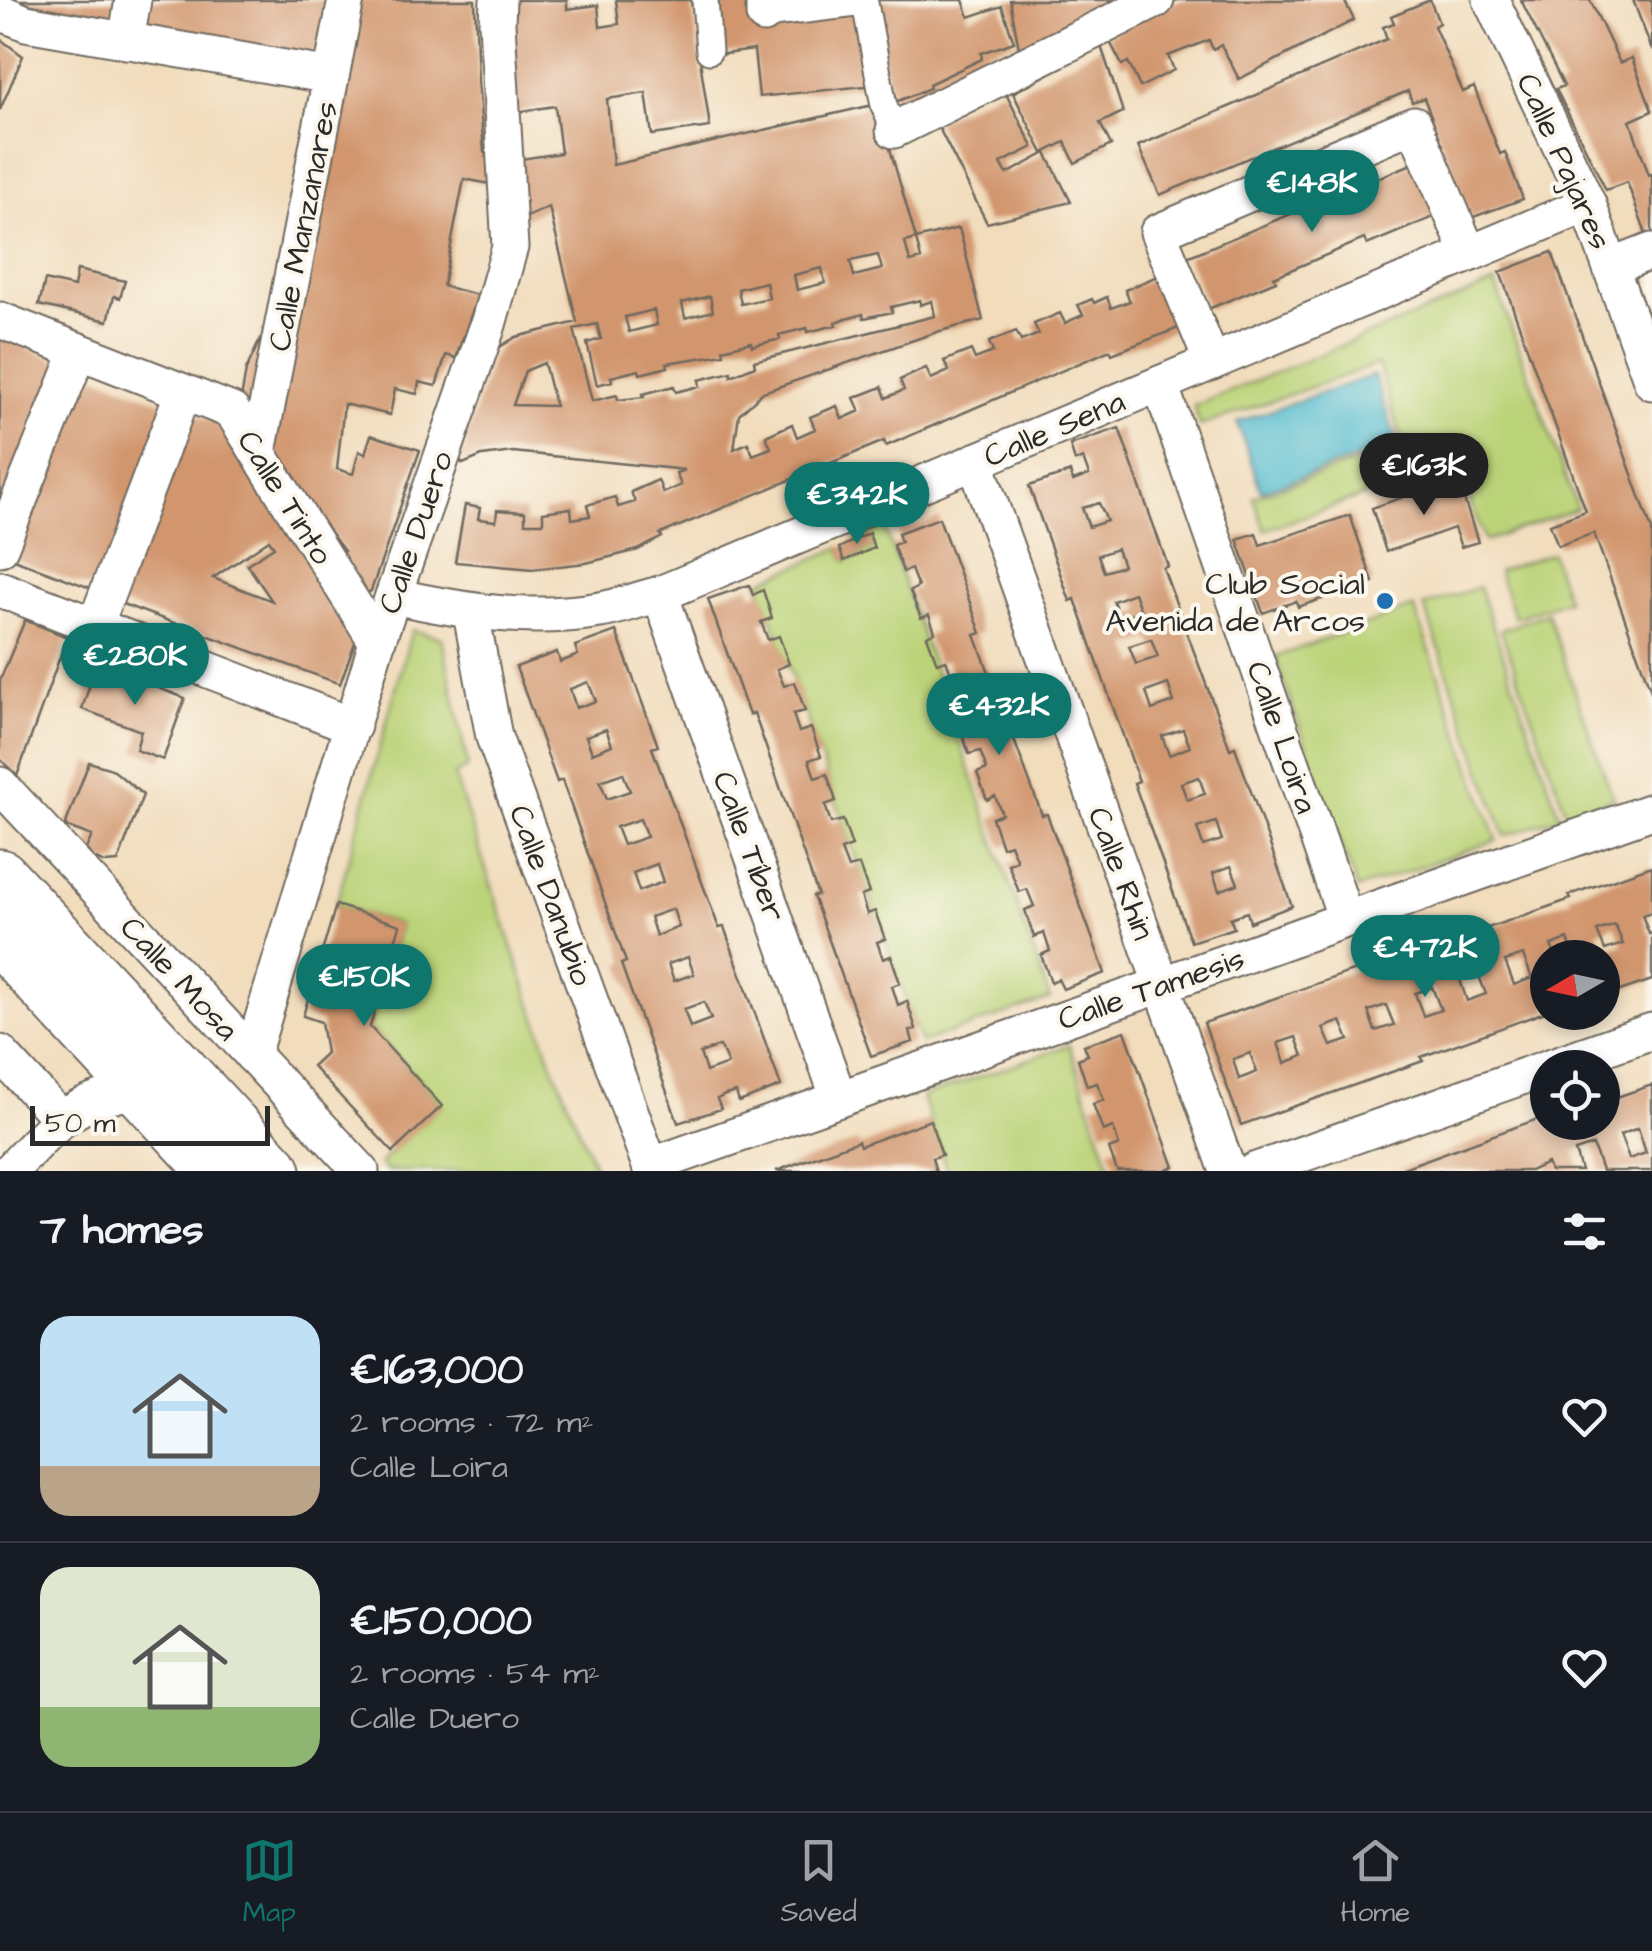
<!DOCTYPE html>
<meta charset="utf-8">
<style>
:root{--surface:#171b24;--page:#242831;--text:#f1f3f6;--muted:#9ea1a6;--line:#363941;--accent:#0f766e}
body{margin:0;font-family:"Architects Daughter",sans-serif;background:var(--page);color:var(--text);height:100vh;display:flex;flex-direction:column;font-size:38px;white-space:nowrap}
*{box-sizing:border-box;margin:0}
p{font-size:32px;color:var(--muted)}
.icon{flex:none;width:55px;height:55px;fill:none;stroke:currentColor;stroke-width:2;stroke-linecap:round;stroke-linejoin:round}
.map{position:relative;height:1171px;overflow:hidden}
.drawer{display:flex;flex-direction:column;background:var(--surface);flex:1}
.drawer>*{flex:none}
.needle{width:65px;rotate:261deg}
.tools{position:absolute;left:1530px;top:940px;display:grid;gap:20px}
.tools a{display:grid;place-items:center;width:90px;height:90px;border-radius:50%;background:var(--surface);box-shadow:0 5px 15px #0003;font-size:50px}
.scale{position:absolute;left:30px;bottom:25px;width:240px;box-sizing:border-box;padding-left:10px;border:5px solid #2b2b2b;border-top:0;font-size:28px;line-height:35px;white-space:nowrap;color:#2b2b2b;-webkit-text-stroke:8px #fbf7ec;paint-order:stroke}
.price{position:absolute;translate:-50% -85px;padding:0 22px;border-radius:35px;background:var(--accent);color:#fff;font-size:32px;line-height:65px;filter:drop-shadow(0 2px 5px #0008)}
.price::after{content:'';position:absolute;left:50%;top:60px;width:30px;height:22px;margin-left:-15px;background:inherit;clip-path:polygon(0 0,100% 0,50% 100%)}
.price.active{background:#222;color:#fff}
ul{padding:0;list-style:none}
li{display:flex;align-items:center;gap:30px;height:250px;padding:0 40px}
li+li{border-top:2px solid var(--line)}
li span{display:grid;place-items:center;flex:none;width:280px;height:200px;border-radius:30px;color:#555}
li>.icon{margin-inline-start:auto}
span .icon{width:120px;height:120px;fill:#fffc;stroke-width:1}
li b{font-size:42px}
h2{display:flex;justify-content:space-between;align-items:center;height:120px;padding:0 40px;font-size:42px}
.menu{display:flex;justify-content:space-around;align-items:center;height:140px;border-top:2px solid var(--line);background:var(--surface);font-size:28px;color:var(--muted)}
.menu a{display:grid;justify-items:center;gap:5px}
.menu .active{color:var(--accent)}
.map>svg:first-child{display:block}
</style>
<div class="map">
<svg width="1652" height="1171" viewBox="0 0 1652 1171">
<rect width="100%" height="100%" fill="#fbf7ec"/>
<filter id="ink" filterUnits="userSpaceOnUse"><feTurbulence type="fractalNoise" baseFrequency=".01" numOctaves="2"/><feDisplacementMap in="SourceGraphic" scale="20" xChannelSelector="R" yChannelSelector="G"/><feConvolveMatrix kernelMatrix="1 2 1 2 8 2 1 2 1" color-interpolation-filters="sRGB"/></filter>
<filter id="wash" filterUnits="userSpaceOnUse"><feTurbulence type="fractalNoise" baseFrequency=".0048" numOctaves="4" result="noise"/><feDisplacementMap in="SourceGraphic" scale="40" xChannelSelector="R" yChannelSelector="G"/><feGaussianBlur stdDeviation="2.25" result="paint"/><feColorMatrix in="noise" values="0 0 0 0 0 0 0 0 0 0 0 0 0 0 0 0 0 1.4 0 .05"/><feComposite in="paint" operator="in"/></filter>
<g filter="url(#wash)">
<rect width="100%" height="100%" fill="#f1dcbc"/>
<g fill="#bbd378" stroke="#737f52" stroke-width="2.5">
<polygon points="1495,283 1577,509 1485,541 1456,464 1265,530 1253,497 1404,446 1378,364 1200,426 1194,406"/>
<polygon points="884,526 1050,999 921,1043 759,582 839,548 845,561 874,548 869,533"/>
<polygon points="1551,553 1567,600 1515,618 1498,571"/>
<polygon points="1479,587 1560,817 1505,836 1424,606"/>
<polygon points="1414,607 1497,840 1357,889 1275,657"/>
<polygon points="1547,613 1613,798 1567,815 1501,630"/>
<polygon points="412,630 442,638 468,767 454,775 551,1061 596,1171 386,1171 380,1163 442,1105 370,1027 400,925 336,905"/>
<polygon points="1069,1045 1112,1171 947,1171 922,1097"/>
</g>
<polygon fill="#52bbcf" stroke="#3e737d" stroke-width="2.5" points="1374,375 1398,444 1261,491 1237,422"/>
<g id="blocks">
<g fill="#d1966e" fill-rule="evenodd">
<polygon points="5,0 115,0 112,21"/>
<polygon points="149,0 333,0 323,58 145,27"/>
<polygon points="358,0 475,0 478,82 484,152 489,152 490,184 464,179 443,286 478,295 456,358 446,355 436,386 419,382 417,394 395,389 390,415 344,404 337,469 353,474 359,451 365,454 371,435 420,450 371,591 362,595 337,555 344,551 269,449"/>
<path d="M511 0H567V9L598 5 600 27 619 24 616 0H691L710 127 652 135 646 93 607 99 613 165 877 104 916 239 905 242 910 262 921 259 916 239 959 228 983 320 940 331 763 392 739 414 734 449 748 443 753 455 771 448 766 436 792 424 797 437 815 429 810 417 837 406 842 419 860 411 854 398 882 387 886 398 904 390 900 380 926 368 931 379 949 371 944 361 971 350 975 359 993 352 989 342 1016 331 1021 341 1039 334 1034 324 1060 313 1065 323 1083 315 1078 305 1092 299 1094 303 1107 297 1111 308 1130 301 1125 290 1160 275 1181 327 1112 354 1110 350 886 446 884 441 660 534 662 537 638 550 586 563 533 569 455 562 465 505 480 508 478 519 496 521 497 510 525 512V523H543V512L571 508 572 519 590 516 587 505 615 497 618 507 635 502 631 492 658 480 663 493 681 485 676 473 685 470 513 452 482 456 463 464 460 461 491 360 500 347 516 337 577 322 549 207 520 220 514 160 561 153 555 106 516 112ZM878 255 882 269 854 276 850 261ZM822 268 825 283 797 290 794 275ZM766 282 769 298 741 304 738 289ZM710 296 713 311 685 318 682 303ZM920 300V305L932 301 935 316 754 361 755 366 731 376V372L699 380 700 386 676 392 674 386 643 394 644 397 618 400 617 395 592 401 574 329 597 324 601 339 587 343 597 385 612 381 611 377 639 370 640 374 668 367 667 363 724 354 723 349 751 342 752 346 780 339 779 335 807 328 808 332 836 325 835 322 863 314 864 318 892 312 891 307ZM654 310 657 325 629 332 625 317ZM544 363 555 406 513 405 525 371Z"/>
<polygon points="712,0 750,0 861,12 876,85 759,97 754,50 717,55"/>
<polygon points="870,0 963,0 969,17 1002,6 1014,42 981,53 982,59 929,84 930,88 893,103"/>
<polygon points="1010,0 1125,0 1019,49"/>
<polygon points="1178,0 1344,0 1354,20 1239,79 1221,45 1213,50 1209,40 1168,56 1174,70 1140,87 1128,62 1122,65 1107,36"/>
<polygon points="1430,0 1439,23 1434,26 1463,92 1474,87 1500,154 1505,152 1523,199 1471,218 1424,98 1412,102 1408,91 1160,195 1138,146 1387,39 1383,27 1394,23 1391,16"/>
<polygon points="1521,0 1590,0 1620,63 1632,58 1652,111 1630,121 1649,175 1652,174 1652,235 1647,237 1627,182 1606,190 1556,89 1564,86"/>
<polygon points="1633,0 1652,0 1652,50"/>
<polygon points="0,39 23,56 0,110"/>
<polygon points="1101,46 1123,112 1100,123 1111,145 1075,163 1065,142 1043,153 1013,93"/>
<polygon points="1003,88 1033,147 1001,163 1007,174 1046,153 1071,202 987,223 936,122"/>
<polygon points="1414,163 1436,216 1367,245 1364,239 1274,277 1276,281 1208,309 1187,257"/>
<polygon points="1552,252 1652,530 1652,694 1594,533 1558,546 1550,524 1586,511 1500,272"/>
<polygon points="77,270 125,281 120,298 114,296 108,321 39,305 45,280 74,287"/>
<polygon points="265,329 254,420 240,405 246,370"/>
<polygon points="0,337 62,362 0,520"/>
<polygon points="80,369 167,404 98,591 6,556"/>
<path d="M184 411 226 425 358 634 340 684 117 602ZM269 540 274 547 247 564 272 601 213 578Z"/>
<path d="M1119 428 1168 566 1163 568 1230 749 1235 747 1292 906 1250 922 1247 912 1230 918 1234 928 1191 942 1134 783 1139 781 1075 599 1070 601 1029 486 1070 472 1073 481 1089 475 1083 458 1075 461 1070 445ZM1099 503 1107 521 1089 527 1082 508ZM1117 549 1123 566 1104 572 1098 555ZM1134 593 1141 611 1120 618 1113 601ZM1151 639 1158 657 1136 664 1129 646ZM1168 684 1174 702 1152 710 1146 692ZM1183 729 1190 747 1169 755 1162 736ZM1199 777 1205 794 1187 800 1181 783ZM1216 822 1222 840 1203 846 1197 828ZM1231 866 1238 884 1219 891 1213 873Z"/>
<polygon points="1443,483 1446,492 1460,487 1478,542 1461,547 1454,528 1386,552 1372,508"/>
<polygon points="1350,515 1373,582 1298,607 1296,601 1263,613 1237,539 1256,533 1260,545"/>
<polygon points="939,518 981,633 975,635 1042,815 1047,814 1105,973 1063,989 1058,979 1051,982 1041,955 1050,951 1044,933 1034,937 1025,910 1034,906 1027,889 1019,892 1008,864 1017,861 1010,844 1002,847 992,818 1002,814 995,796 987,800 977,773 987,769 980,751 969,754 960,728 970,724 964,705 953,709 944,682 953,678 946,660 937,663 927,636 935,632 929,615 921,618 910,591 918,587 911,569 903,572 893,545 901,542 898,533"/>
<polygon points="869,533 874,548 844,561 839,548"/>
<polygon points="749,585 753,595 763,590 772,618 761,622 768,640 779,636 789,664 777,669 784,686 795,682 805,711 793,714 799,732 811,728 821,756 809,760 815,778 827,774 836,801 825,805 831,823 843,820 852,846 841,850 848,868 859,865 869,893 861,896 867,914 875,911 885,939 877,942 883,959 891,956 900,983 892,986 898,1005 907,1001 916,1029 910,1031 913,1042 871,1056 813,896 818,895 754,713 749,715 708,599"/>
<polygon points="25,620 67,637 17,776 0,759 0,680"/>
<path d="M616 631 658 746 652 748 719 928 724 927 781 1086 739 1102 736 1092 725 1095 717 1099 721 1109 678 1123 621 964 626 962 562 780 557 782 516 667 557 652 560 662 568 659 578 655 575 646ZM588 682 596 701 576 708 570 689ZM606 729 612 745 592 753 586 736ZM623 773 630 791 607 799 600 781ZM640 819 647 837 623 845 616 827ZM657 864 663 882 639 891 633 873ZM673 909 679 927 656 936 650 917ZM688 957 694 974 674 981 668 964ZM704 1002 711 1019 690 1027 684 1009ZM720 1046 728 1064 706 1072 700 1053Z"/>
<polygon points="96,665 185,698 163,760 136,750 141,731 82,709"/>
<polygon points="89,762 112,769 143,795 118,862 105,863 93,858 86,849 92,836 65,826"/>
<path d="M1652 866V912L1642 915 1649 934 1652 933V980L1605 996 1602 958H1575L1568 939 1551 945 1556 958H1548V1011L1421 1057 1423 1061 1241 1125 1204 1023 1387 959V963L1571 899 1569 895ZM1615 925 1623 944 1605 950 1597 931ZM1523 955 1532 978 1514 985 1505 961ZM1477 971 1486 994 1467 1001 1459 977ZM1432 987 1441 1010 1423 1016 1415 993ZM1386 1005 1394 1025 1375 1031 1368 1011ZM1341 1021 1349 1040 1331 1046 1323 1028ZM1296 1037 1303 1056 1285 1063 1278 1043ZM1250 1053 1257 1072 1239 1079 1233 1059Z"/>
<polygon points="336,905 400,925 370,1027 442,1106 393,1152 312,1066 326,1053 321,1022 303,1016"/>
<polygon points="1125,1031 1174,1167 1162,1171 1117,1171 1109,1149 1119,1145 1113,1127 1103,1131 1093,1104 1104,1100 1097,1083 1087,1086 1078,1059 1088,1055 1084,1045"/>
<path d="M1652 1085V1171H1602L1593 1145 1575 1151 1581 1171H1550L1547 1163 1530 1171H1395L1546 1116 1548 1122H1602V1102ZM1638 1128 1646 1153 1629 1159 1620 1135Z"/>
<polygon points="930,1120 942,1155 932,1158 936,1171 776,1171 858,1141 860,1146"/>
</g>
</g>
</g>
<g filter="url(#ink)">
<use href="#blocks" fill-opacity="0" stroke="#70695e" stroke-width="2.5"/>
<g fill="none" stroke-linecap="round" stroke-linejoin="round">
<defs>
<g id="pedestrian">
<polyline points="705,0 709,51"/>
<polyline points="764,15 865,3 884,106 894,130"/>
</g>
<g id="minor">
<polyline points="764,0 764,15"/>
<polyline points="1491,0 1588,204 1652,382"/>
<polyline points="0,12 26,23 331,76"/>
<polyline points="126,41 133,0"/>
<polyline points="894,130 1156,0"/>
<polyline points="1611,267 1652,251"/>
<polyline points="0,320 232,411 377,642"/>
<polyline points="1212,362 1158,232 1414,124 1469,254"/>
<polyline points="1160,384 1346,919"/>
<polyline points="258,452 346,0"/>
<polyline points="975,461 1228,1171"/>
<polyline points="0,548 79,351"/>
<polyline points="0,589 353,726"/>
<polyline points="660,594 839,1099"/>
<path d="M393 596C463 611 529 622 600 610 620 607 640 599 660 594L1588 204"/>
<polyline points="471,613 494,737 652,1171"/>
<polyline points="95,626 183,392"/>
<polyline points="0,785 361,1171"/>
<polyline points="0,1053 60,1118"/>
<polyline points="252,1055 377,642 487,328 510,247 497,23 498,0"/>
<polyline points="650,1166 1652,811"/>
<path d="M10 1171C58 1120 70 1102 141 1089"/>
<polyline points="1254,1171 1652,1031"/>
</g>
<g id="primary">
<polyline points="0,877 273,1171"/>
<polyline points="0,937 217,1171"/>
</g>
</defs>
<use href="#pedestrian" stroke="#70695e" stroke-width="29"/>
<use href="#minor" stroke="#70695e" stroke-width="39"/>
<use href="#primary" stroke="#70695e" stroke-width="59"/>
<use href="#pedestrian" stroke="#fff" stroke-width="25"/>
<use href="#minor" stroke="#fff" stroke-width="35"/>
<use href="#primary" stroke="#fff" stroke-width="55"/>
</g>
</g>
<circle fill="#1f6fb2" stroke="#fbf7ec" stroke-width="4" cx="1385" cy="601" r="10"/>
<g text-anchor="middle" stroke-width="8" stroke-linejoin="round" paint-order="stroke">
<g font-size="32" fill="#2b2b2b" stroke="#fbf7ec">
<text transform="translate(1565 161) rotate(66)" y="11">Calle Pajares</text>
<text transform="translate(302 226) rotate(-79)" y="11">Calle Manzanares</text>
<text transform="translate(1054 428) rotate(-23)" y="11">Calle Sena</text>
<text transform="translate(286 497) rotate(58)" y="11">Calle Tinto</text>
<text transform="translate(415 532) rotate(-71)" y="11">Calle Duero</text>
<text transform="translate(1283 737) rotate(71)" y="11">Calle Loira</text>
<text transform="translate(750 846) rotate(70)" y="11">Calle Tíber</text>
<text transform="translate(1122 873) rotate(70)" y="11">Calle Rhin</text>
<text transform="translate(552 895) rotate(70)" y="11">Calle Danubio</text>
<text transform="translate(180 978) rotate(47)" y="11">Calle Mosa</text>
<text transform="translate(1151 988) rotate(-19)" y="11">Calle Tamesis</text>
</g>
<g font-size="32" fill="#2b2b2b" stroke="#fbf7ec" text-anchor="end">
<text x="1365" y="594">Club Social<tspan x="1365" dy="37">Avenida de Arcos</tspan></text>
</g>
</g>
</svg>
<div class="tools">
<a><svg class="needle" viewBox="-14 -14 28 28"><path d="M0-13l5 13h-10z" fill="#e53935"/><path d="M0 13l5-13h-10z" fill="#9ea1a6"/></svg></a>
<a><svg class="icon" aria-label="locate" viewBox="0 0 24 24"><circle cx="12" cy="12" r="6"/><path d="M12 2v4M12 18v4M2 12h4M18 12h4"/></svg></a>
</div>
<div class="scale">50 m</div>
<b class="price" style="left:1312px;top:235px">€148K</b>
<b class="price active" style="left:1424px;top:518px">€163K</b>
<b class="price" style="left:857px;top:547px">€342K</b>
<b class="price" style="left:135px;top:708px">€280K</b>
<b class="price" style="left:999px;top:758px">€432K</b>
<b class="price" style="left:1425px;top:1000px">€472K</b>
<b class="price" style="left:364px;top:1029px">€150K</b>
</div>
<section class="drawer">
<h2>7 homes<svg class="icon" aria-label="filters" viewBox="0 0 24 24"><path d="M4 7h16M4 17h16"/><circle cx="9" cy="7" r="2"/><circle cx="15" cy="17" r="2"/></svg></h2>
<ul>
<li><span style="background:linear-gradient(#bfe0f5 75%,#b9a48a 0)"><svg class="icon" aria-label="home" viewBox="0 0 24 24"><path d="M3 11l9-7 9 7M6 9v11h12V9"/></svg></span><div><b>€163,000</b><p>2 rooms · 72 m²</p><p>Calle Loira</p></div><svg class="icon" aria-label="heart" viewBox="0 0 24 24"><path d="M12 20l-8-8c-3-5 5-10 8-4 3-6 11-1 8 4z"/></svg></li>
<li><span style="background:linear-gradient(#dfe7d0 70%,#8fb573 0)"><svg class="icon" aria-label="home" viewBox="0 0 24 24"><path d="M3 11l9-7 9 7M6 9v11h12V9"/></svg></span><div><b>€150,000</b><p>2 rooms · 54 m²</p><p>Calle Duero</p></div><svg class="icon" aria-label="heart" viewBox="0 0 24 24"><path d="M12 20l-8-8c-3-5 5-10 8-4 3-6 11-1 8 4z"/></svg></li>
</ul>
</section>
<nav class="menu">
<a class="active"><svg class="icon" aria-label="map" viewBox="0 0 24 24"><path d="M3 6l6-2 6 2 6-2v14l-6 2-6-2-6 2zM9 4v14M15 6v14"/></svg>Map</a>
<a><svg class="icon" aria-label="saved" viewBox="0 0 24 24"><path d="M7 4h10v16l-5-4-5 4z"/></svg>Saved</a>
<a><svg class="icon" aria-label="home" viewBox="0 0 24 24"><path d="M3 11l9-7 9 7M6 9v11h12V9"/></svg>Home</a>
</nav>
